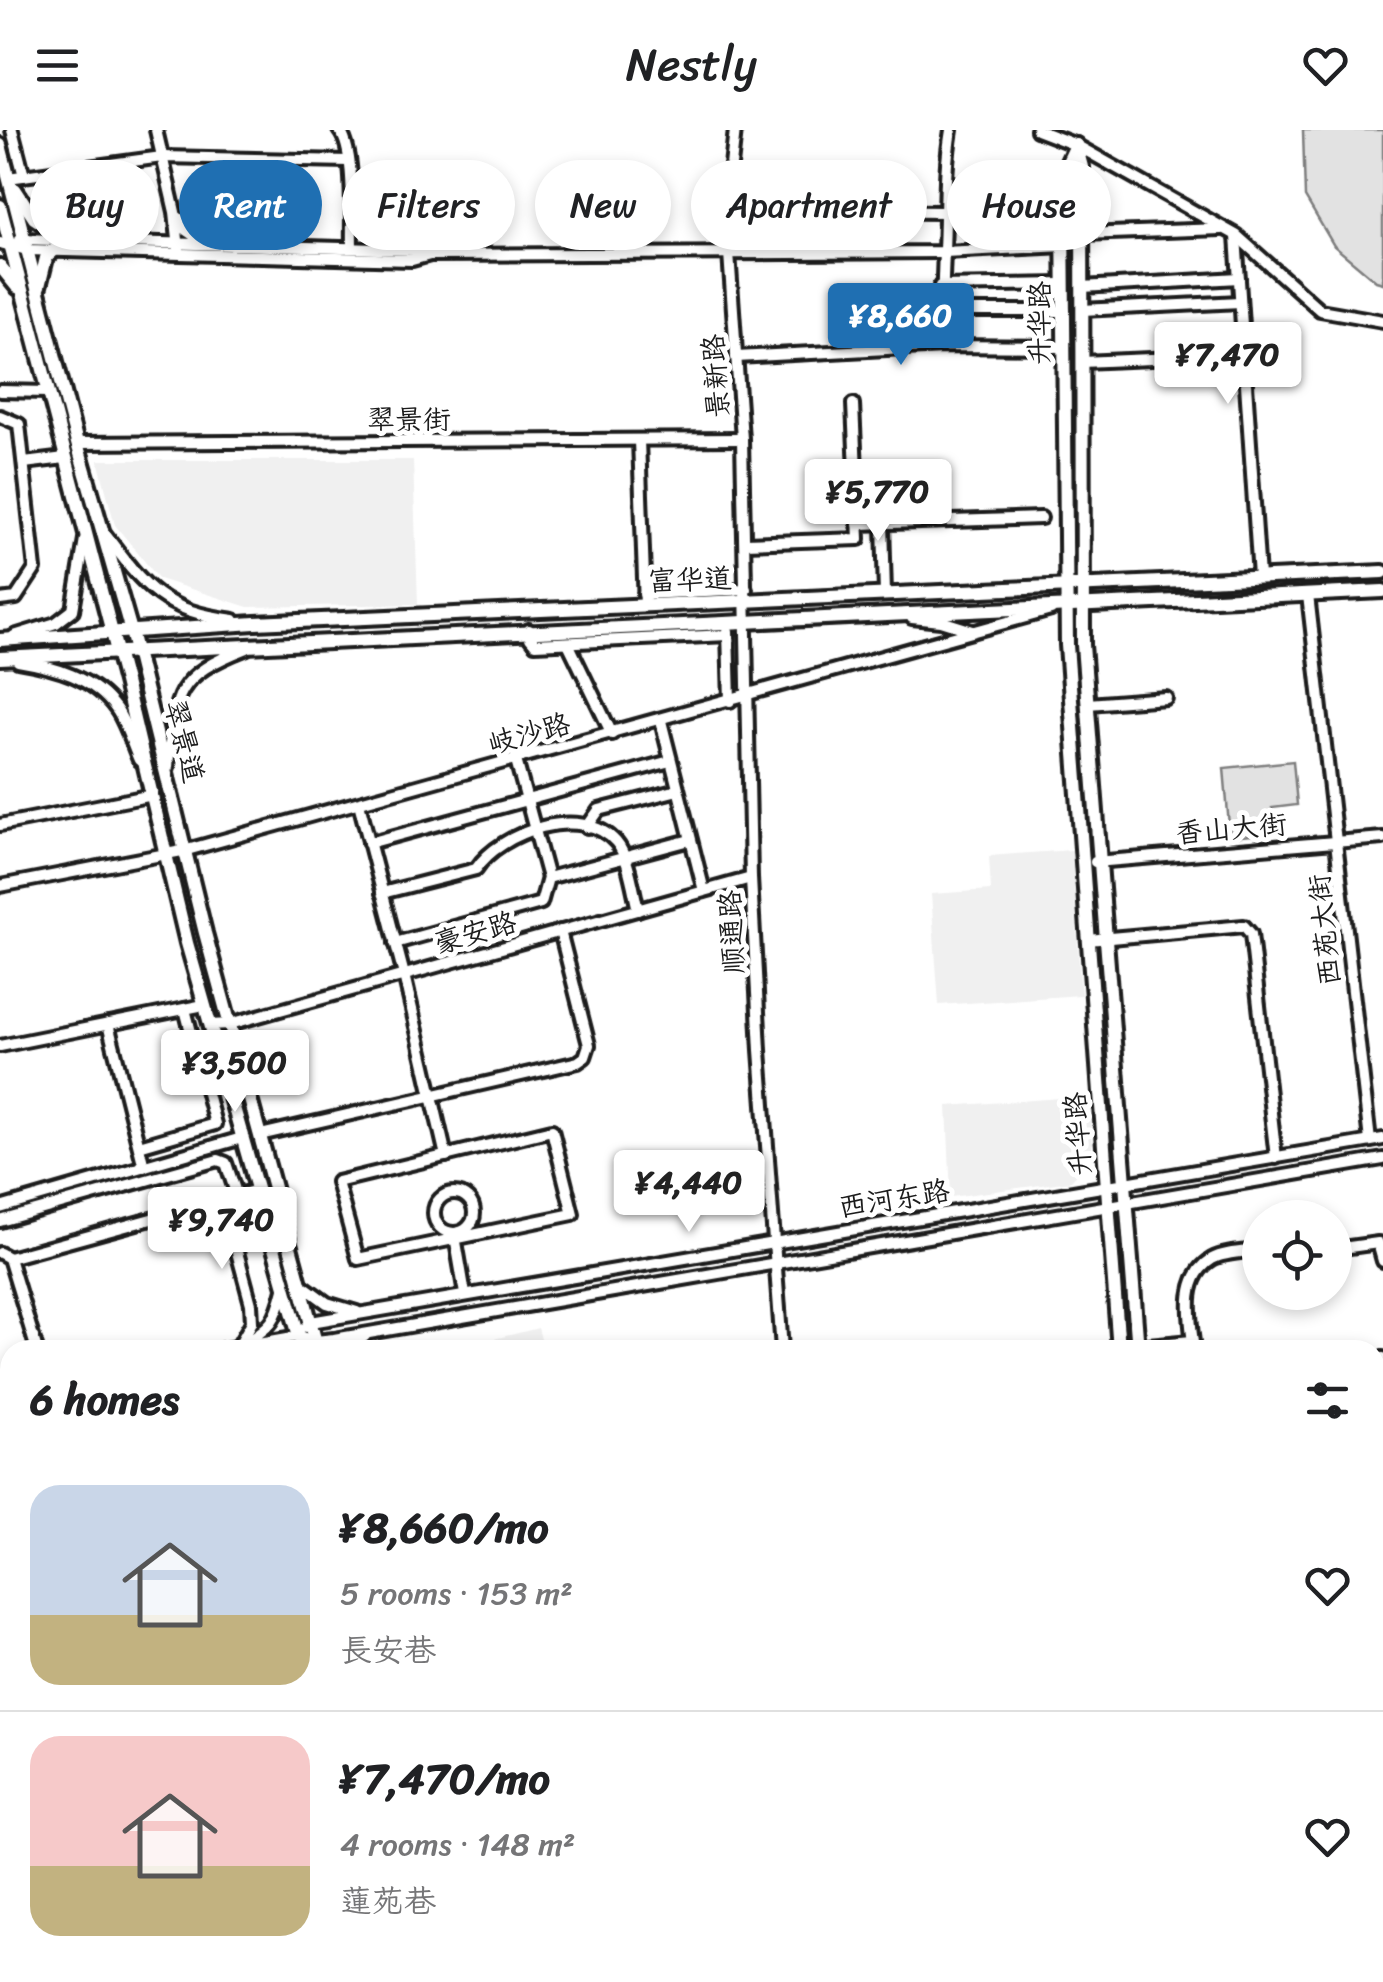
<!DOCTYPE html>
<meta charset="utf-8">
<style>
:root{--surface:#fff;--page:#f2f2f2;--text:#202124;--muted:#757577;--line:#e0e0e0;--accent:#1f6fb2}
body{margin:0;font-family:Sriracha,"LXGW WenKai TC",sans-serif;background:var(--page);color:var(--text);height:100vh;display:flex;flex-direction:column;font-size:38px;white-space:nowrap}
*{box-sizing:border-box;margin:0}
p{font-size:32px;color:var(--muted)}
.icon{flex:none;width:55px;height:55px;fill:none;stroke:currentColor;stroke-width:2;stroke-linecap:round;stroke-linejoin:round}
.map{position:relative;flex:1;overflow:hidden}
.drawer{position:absolute;left:0px;top:1210px;width:1385px;height:642px;display:flex;flex-direction:column;background:var(--surface);border-radius:30px 30px 0 0;box-shadow:0 5px 15px #0003}
.drawer>*{flex:none}
.hud{position:absolute;left:30px;top:30px;width:1325px;height:90px;display:flex;gap:20px}
.buttons{position:absolute;left:1242px;top:1070px;display:grid;gap:20px}
.buttons a{display:grid;place-items:center;width:110px;height:110px;border-radius:50%;background:var(--surface);box-shadow:0 5px 15px #0003;font-size:50px}
.price{position:absolute;translate:-50% -85px;padding:0 22px;border-radius:10px;background:#fff;color:#222;font-size:32px;line-height:65px;filter:drop-shadow(0 2px 5px #0008)}
.price::after{content:'';position:absolute;left:50%;top:60px;width:30px;height:22px;margin-left:-15px;background:inherit;clip-path:polygon(0 0,100% 0,50% 100%)}
.price.current{background:var(--accent);color:#fff}
ul{padding:0;list-style:none}
li{display:flex;align-items:center;gap:30px;height:250px;padding:0 30px}
li+li{border-top:2px solid var(--line)}
li span{display:grid;place-items:center;flex:none;width:280px;height:200px;border-radius:30px;color:#555}
li>.icon{margin-inline-start:auto}
span .icon{width:120px;height:120px;fill:#fffc;stroke-width:1}
li b{font-size:42px}
h2{display:flex;justify-content:space-between;align-items:center;height:120px;padding:0 30px;font-size:42px}
.chip{padding:0 35px;border-radius:45px;background:var(--surface);box-shadow:0 5px 15px #0003;font-size:35px;line-height:90px}
.chip.current{background:var(--accent);color:#fff}
header{display:flex;justify-content:space-between;align-items:center;height:130px;padding:0 30px;background:var(--surface);font-size:45px;font-weight:600}
.map>svg:first-child{display:block}
</style>
<header><svg class="icon" aria-label="menu" viewBox="0 0 24 24"><path d="M4 6h16M4 12h16M4 18h16"/></svg>Nestly<svg class="icon" aria-label="heart" viewBox="0 0 24 24"><path d="M12 20l-8-8c-3-5 5-10 8-4 3-6 11-1 8 4z"/></svg></header>
<div class="map">
<svg width="1383" height="1852" viewBox="0 0 1383 1852">
<rect width="100%" height="100%" fill="#fff"/>
<filter id="ink" filterUnits="userSpaceOnUse"><feTurbulence type="fractalNoise" baseFrequency=".01" numOctaves="2"/><feDisplacementMap in="SourceGraphic" scale="20" xChannelSelector="R" yChannelSelector="G"/><feConvolveMatrix kernelMatrix="1 2 1 2 8 2 1 2 1" color-interpolation-filters="sRGB"/></filter>
<g filter="url(#ink)">
<g fill="#f0f0f0">
<polygon points="98,330 413,330 418,474 248,477 159,449 115,395"/>
<polygon points="1072,720 1081,865 939,875 931,764 991,760 989,726"/>
<polygon points="1088,966 1093,1027 1071,1051 951,1067 947,976"/>
<polygon points="538,1198 544,1220 449,1220"/>
<polygon points="833,1842 1030,1842 1034,1852 829,1852 826,1845"/>
<polygon points="504,1843 504,1842 686,1843 654,1852 507,1852"/>
</g>
<g fill="#e2e2e2" stroke="#7f7f7f" stroke-width="2.5">
<polygon points="1303,0 1383,0 1383,153 1376,151 1334,116 1305,67"/>
<polygon points="1293,631 1297,675 1272,678 1275,703 1230,707 1224,638"/>
</g>
<g fill="none" stroke-linecap="round" stroke-linejoin="round">
<polyline stroke="#b8b8b8" stroke-width="9" points="250,1842 252,1852"/>
<defs>
<g id="minor">
<polyline points="12,0 24,46"/>
<polyline points="156,0 175,82 179,119"/>
<path d="M339 0C356 19 351 91 352 118"/>
<polyline points="735,0 726,80 742,309 751,748 760,920 782,1220"/>
<polyline points="1037,0 1076,15 1236,105 1320,180 1383,191"/>
<polyline points="8,48 162,27 349,31"/>
<polyline points="726,80 1063,83"/>
<polyline points="178,87 186,100 205,113"/>
<polyline points="1082,104 1221,99"/>
<polyline points="1236,106 1259,447"/>
<polyline points="20,109 413,120 426,124"/>
<polyline points="0,113 27,120 412,130 430,125 944,122 1064,116"/>
<polyline points="940,156 1064,154"/>
<polyline points="1082,157 1239,148"/>
<polyline points="1082,180 1240,172"/>
<polyline points="941,181 1065,181"/>
<path d="M943 216C941 183 943 152 944 120 946 78 944 42 951 0"/>
<polyline points="736,227 943,216 1065,217"/>
<polyline points="1082,232 1244,225"/>
<polyline points="0,261 48,262"/>
<polyline points="0,286 19,294 35,439 16,468 0,470"/>
<polyline points="639,310 645,476"/>
<polyline points="77,313 742,309"/>
<polyline points="24,333 65,328"/>
<polyline points="883,393 885,464"/>
<polyline points="858,394 1041,388"/>
<path d="M105 404C146 459 163 481 234 490"/>
<polyline points="745,413 859,409 853,274"/>
<polyline points="644,464 746,459"/>
<polyline points="1308,465 1370,1011"/>
<polyline points="912,488 941,491 973,501"/>
<polyline points="529,500 530,508 535,514 728,505"/>
<polyline points="728,501 730,571"/>
<polyline points="14,506 56,493 73,480 85,409"/>
<polyline points="568,513 612,604"/>
<path d="M18 531C54 537 93 547 116 579 126 593 132 614 139 630"/>
<polyline points="1088,574 1166,568"/>
<polyline points="661,591 704,761"/>
<polyline points="516,630 548,748"/>
<path d="M168 637C174 563 175 546 247 518"/>
<polyline points="359,673 404,845 446,1026"/>
<polyline points="0,695 153,665"/>
<polyline points="587,697 599,680 678,660"/>
<polyline points="369,713 670,631"/>
<polyline points="1095,732 1383,708"/>
<polyline points="0,756 187,720 1051,480"/>
<path d="M382 763 476 739C500 702 582 673 616 712 629 727 633 760 638 780"/>
<polyline points="1088,810 1244,796 1251,804 1276,1028"/>
<polyline points="395,813 541,773 548,748 690,710"/>
<polyline points="108,894 144,1037"/>
<polyline points="210,895 230,894 751,748"/>
<polyline points="0,916 204,875"/>
<polygon points="552,1000 573,1084 358,1129 337,1052"/>
<polyline points="260,1005 578,932 585,927 589,915 560,801"/>
<polyline points="139,1016 215,994 185,879"/>
<circle cx="454" cy="1083" r="20"/>
<polyline points="223,1070 251,1174 252,1192 238,1217"/>
<polyline points="0,1078 242,1008"/>
<polyline points="0,1091 218,1030 226,1033 237,1066"/>
<polyline points="455,1106 465,1164"/>
<polyline points="1335,1119 1378,1113 1383,1131"/>
<polyline points="0,1123 9,1128 37,1220"/>
<polyline points="9,1128 257,1060"/>
<polyline points="301,1154 327,1173 357,1182"/>
<polyline points="306,1197 311,1192 1383,1009"/>
<path d="M243 1214C272 1196 276 1191 284 1159"/>
<polyline points="1138,1216 1192,1211"/>
<polyline points="219,1220 299,1206 316,1211 334,1209 1383,1029"/>
<polyline points="346,1220 365,1206"/>
<path d="M1194 1220C1190 1189 1181 1148 1212 1129 1224 1122 1246 1122 1260 1120"/>
<polyline points="1375,1229 1383,1228"/>
<polyline points="0,1261 10,1259"/>
<polyline points="1375,1290 1383,1288"/>
<polyline points="1375,1507 1383,1502"/>
<polyline points="0,1574 10,1573"/>
<polyline points="1375,1793 1383,1805"/>
<polyline points="1375,1813 1383,1817"/>
<polyline points="1375,1838 1383,1828"/>
<polyline points="724,1852 753,1842"/>
<polyline points="763,1852 789,1842"/>
<polyline points="1332,1852 1340,1842"/>
<polyline points="1363,1852 1371,1842"/>
</g>
<g id="major">
<polyline points="0,15 77,313 131,501 205,803 318,1220"/>
<polyline points="1076,15 1067,34 1063,83 1067,515 1119,1220"/>
<polyline points="1076,15 1082,37 1083,515 1138,1220"/>
<polyline points="15,59 34,88 66,109 46,128 39,156"/>
<polyline points="0,76 125,552 187,813 303,1220"/>
<polyline points="0,136 17,157"/>
<polyline points="0,510 255,493 1383,442"/>
<polyline points="0,528 1383,461"/>
<polyline points="465,1842 467,1852"/>
<polyline points="483,1842 486,1852"/>
</g>
</defs>
<use href="#minor" stroke="#1c1c1c" stroke-width="18"/>
<use href="#major" stroke="#1c1c1c" stroke-width="20"/>
<use href="#minor" stroke="#fff" stroke-width="10"/>
<use href="#major" stroke="#fff" stroke-width="12"/>
</g>
</g>
<g text-anchor="middle" stroke-width="10" stroke-linejoin="round" paint-order="stroke">
<g font-size="28" fill="#1c1c1c" stroke="#fff">
<text transform="translate(1039 193) rotate(-90)" y="10">升华路</text>
<text transform="translate(715 246) rotate(-94)" y="10">景新路</text>
<text x="409" y="299">翠景街</text>
<text transform="translate(690 449) rotate(-2)" y="10">富华道</text>
<text transform="translate(529 603) rotate(-15)" y="10">岐沙路</text>
<text transform="translate(185 611) rotate(76)" y="10">翠景道</text>
<text transform="translate(1231 698) rotate(-5)" y="10">香山大街</text>
<text transform="translate(1324 800) rotate(-96)" y="10">西苑大街</text>
<text transform="translate(475 802) rotate(-16)" y="10">豪安路</text>
<text transform="translate(731 802) rotate(-93)" y="10">顺通路</text>
<text transform="translate(1077 1004) rotate(-94)" y="10">升华路</text>
<text transform="translate(894 1068) rotate(-9)" y="10">西河东路</text>
</g>
</g>
</svg>
<div class="buttons">
<a><svg class="icon" aria-label="locate" viewBox="0 0 24 24"><circle cx="12" cy="12" r="6"/><path d="M12 2v4M12 18v4M2 12h4M18 12h4"/></svg></a>
</div>
<b class="price current" style="left:901px;top:238px">¥8,660</b>
<b class="price" style="left:1228px;top:277px">¥7,470</b>
<b class="price" style="left:878px;top:414px">¥5,770</b>
<b class="price" style="left:235px;top:985px">¥3,500</b>
<b class="price" style="left:689px;top:1105px">¥4,440</b>
<b class="price" style="left:222px;top:1142px">¥9,740</b>
<div class="hud">
<a class="chip">Buy</a>
<a class="chip current">Rent</a>
<a class="chip">Filters</a>
<a class="chip">New</a>
<a class="chip">Apartment</a>
<a class="chip">House</a>
</div>
<section class="drawer">
<h2>6 homes<svg class="icon" aria-label="filters" viewBox="0 0 24 24"><path d="M4 7h16M4 17h16"/><circle cx="9" cy="7" r="2"/><circle cx="15" cy="17" r="2"/></svg></h2>
<ul>
<li><span style="background:linear-gradient(#c9d6e8 65%,#c2b280 0)"><svg class="icon" aria-label="home" viewBox="0 0 24 24"><path d="M3 11l9-7 9 7M6 9v11h12V9"/></svg></span><div><b>¥8,660/mo</b><p>5 rooms · 153 m²</p><p>長安巷</p></div><svg class="icon" aria-label="heart" viewBox="0 0 24 24"><path d="M12 20l-8-8c-3-5 5-10 8-4 3-6 11-1 8 4z"/></svg></li>
<li><span style="background:linear-gradient(#f6c9c9 65%,#c2b280 0)"><svg class="icon" aria-label="home" viewBox="0 0 24 24"><path d="M3 11l9-7 9 7M6 9v11h12V9"/></svg></span><div><b>¥7,470/mo</b><p>4 rooms · 148 m²</p><p>蓮苑巷</p></div><svg class="icon" aria-label="heart" viewBox="0 0 24 24"><path d="M12 20l-8-8c-3-5 5-10 8-4 3-6 11-1 8 4z"/></svg></li>
</ul>
</section>
</div>
